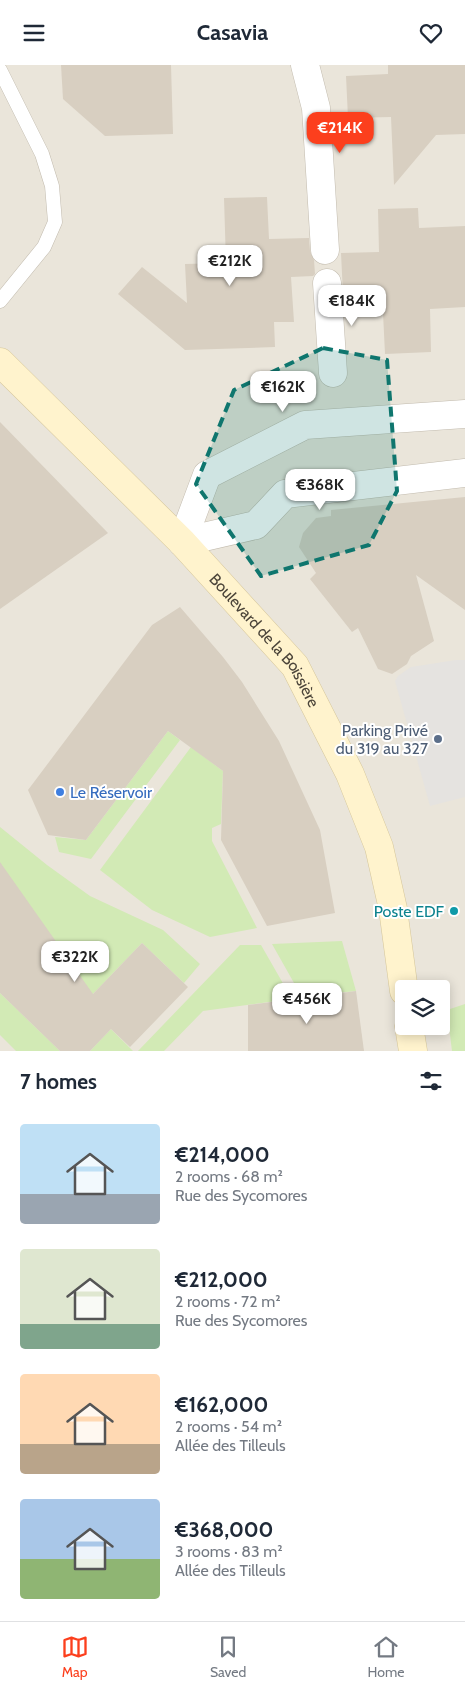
<!DOCTYPE html>
<meta charset="utf-8">
<style>
:root{--surface:#fff;--page:#f6f6f7;--text:#1f2937;--muted:#747a83;--line:#e0e1e3;--accent:#fc3f1d}
body{margin:0;font-family:Cabin,sans-serif;background:var(--page);color:var(--text);height:100vh;display:flex;flex-direction:column;font-size:19px;white-space:nowrap}
*{box-sizing:border-box;margin:0}
p{font-size:16px;color:var(--muted)}
.icon{flex:none;width:28px;height:28px;fill:none;stroke:currentColor;stroke-width:2;stroke-linecap:round;stroke-linejoin:round}
.map{position:relative;height:986px;overflow:hidden}
.details{display:flex;flex-direction:column;background:var(--surface);flex:1}
.details>*{flex:none}
.buttons{position:absolute;left:395px;top:915px;display:grid;gap:10px}
.buttons a{display:grid;place-items:center;width:55px;height:55px;border-radius:5px;background:var(--surface);box-shadow:0 2px 12px #0003;font-size:25px}
.price{position:absolute;translate:-50% -42px;padding:0 11px;border-radius:10px;background:#fff;color:#222;font-size:16px;line-height:32px;filter:drop-shadow(0 1px 2px #0008)}
.price::after{content:'';position:absolute;left:50%;top:30px;width:15px;height:11px;margin-left:-8px;background:inherit;clip-path:polygon(0 0,100% 0,50% 100%)}
.price.selected{background:var(--accent);color:#fff}
ul{padding:0;list-style:none}
li{display:flex;align-items:center;gap:15px;height:125px;padding:0 20px}
li span{display:grid;place-items:center;flex:none;width:140px;height:100px;border-radius:5px;color:#555}
li>.icon{margin-inline-start:auto}
span .icon{width:60px;height:60px;fill:#fffc;stroke-width:1}
li b{font-size:21px}
h2{display:flex;justify-content:space-between;align-items:center;height:60px;padding:0 20px;font-size:21px}
header{display:flex;justify-content:space-between;align-items:center;height:65px;padding:0 20px;background:var(--surface);font-size:22px;font-weight:700}
.dock{display:flex;justify-content:space-around;align-items:center;height:70px;border-top:1px solid var(--line);background:var(--surface);font-size:14px;color:var(--muted)}
.dock a{display:grid;justify-items:center;gap:2px}
.dock .selected{color:var(--accent)}
.map>svg:first-child{display:block}
</style>
<header><svg class="icon" aria-label="menu" viewBox="0 0 24 24"><path d="M4 6h16M4 12h16M4 18h16"/></svg>Casavia<svg class="icon" aria-label="heart" viewBox="0 0 24 24"><path d="M12 20l-8-8c-3-5 5-10 8-4 3-6 11-1 8 4z"/></svg></header>
<div class="map">
<svg width="465" height="986" viewBox="0 0 465 986">
<rect width="100%" height="100%" fill="#f6f3ec"/>
<path fill="#eae5da" fill-rule="evenodd" d="M0 0H465V986H0ZM404 924H441V961H404Z"/>
<g fill="#d2eab5">
<polygon points="168,666 180,675 91,794 59,787 55,772 86,775"/>
<polygon points="191,682 223,706 221,759 212,763 212,776 257,863 210,872 152,845 100,805"/>
<polygon points="0,762 47,800 90,831 163,865 200,899 184,918 142,878 92,930 0,828"/>
<polygon points="342,876 356,926 328,929 326,921 298,925 272,879"/>
<polygon points="240,880 261,880 292,934 203,946 164,986 138,986"/>
<polygon points="0,928 60,986 16,986 0,970"/>
<polygon points="465,939 465,986 452,986 447,945"/>
<polygon points="111,964 133,986 90,986"/>
</g>
<polygon fill="#e5e3e0" points="456,595 465,595 465,732 430,741 395,616 398,611 411,602"/>
<g fill="#d8cfc1">
<polygon points="61,0 171,0 173,69 105,71 63,34"/>
<polygon points="388,0 465,0 465,69 436,70 394,120 391,52 348,53 346,11 388,9"/>
<polygon points="267,132 269,174 309,173 310,186 314,195 315,209 313,211 291,212 294,257 274,257 275,282 185,285 118,229 142,202 187,238 185,199 226,198 224,133"/>
<polygon points="418,143 419,163 465,161 465,242 430,244 431,287 385,289 382,227 343,229 341,188 379,187 378,144"/>
<polygon points="0,357 108,468 0,544"/>
<polygon points="465,432 465,545 416,510 434,576 411,591 407,599 392,609 378,604 358,563 352,567 310,514 316,508 299,482 303,468 316,453 331,451 331,445"/>
<polygon points="180,542 223,592 242,617 279,676 320,765 335,848 267,861 221,775 223,706 168,666 86,775 48,770 28,725 152,560"/>
<polygon points="0,797 93,929 142,878 188,922 130,982 111,964 90,986 60,986 0,928"/>
<polygon points="356,926 364,986 248,986 248,940"/>
</g>
<g fill="none" stroke-linecap="round" stroke-linejoin="round">
<defs>
<polyline id="service" points="0,5 42,89 52,121 55,157 44,182 0,236"/>
<g id="minor">
<polyline points="305,0 316,43 325,185"/>
<polyline points="327,218 333,308"/>
<polyline points="182,477 207,410 305,360 465,349"/>
<polyline points="182,477 256,460 285,429 465,408"/>
</g>
<g id="secondary">
<path id="s1" d="M0 297 182 477 295 601 350 709 379 782 393 844 404 926"/>
<polyline points="409,961 413,986"/>
</g>
</defs>
<use href="#service" stroke="#c2bbae" stroke-width="15"/>
<use href="#minor" stroke="#c2bbae" stroke-width="29"/>
<use href="#secondary" stroke="#d6c79b" stroke-width="29"/>
<use href="#service" stroke="#fff" stroke-width="14"/>
<use href="#minor" stroke="#fff" stroke-width="28"/>
<use href="#secondary" stroke="#fff3cd" stroke-width="28"/>
</g>
<path fill="#0f766e" fill-opacity="0.2" stroke="#0f766e" stroke-width="4" stroke-dasharray="10 6" stroke-linejoin="round" d="M323 283 387 295 397 426 369 480 261 511 196 419 234 325Z"/>
<circle fill="#5c6f8a" stroke="#fff" stroke-width="2" cx="438" cy="674" r="5"/>
<circle fill="#3f7fe0" stroke="#fff" stroke-width="2" cx="60" cy="727" r="5"/>
<circle fill="#0f9aa8" stroke="#fff" stroke-width="2" cx="454" cy="846" r="5"/>
<g text-anchor="middle" stroke-width="4" stroke-linejoin="round" paint-order="stroke">
<g font-size="16" fill="#4b4439" stroke="#fff">
<text dy="6" stroke="none"><textPath href="#s1" startOffset="385">Boulevard de la Boissière</textPath></text>
</g>
<g font-size="16" fill="#4e5e75" stroke="#fff" text-anchor="end">
<text x="428" y="671">Parking Privé<tspan x="428" dy="18">du 319 au 327</tspan></text>
</g>
<g font-size="16" fill="#366cbe" stroke="#fff" text-anchor="start">
<text x="70" y="733">Le Réservoir</text>
</g>
<g font-size="16" fill="#0d838f" stroke="#fff" text-anchor="end">
<text x="444" y="852">Poste EDF</text>
</g>
</g>
</svg>
<div class="buttons">
<a><svg class="icon" aria-label="layers" viewBox="0 0 24 24"><path d="M12 4l9 5-9 5-9-5zM3 14l9 5 9-5"/></svg></a>
</div>
<b class="price selected" style="left:340px;top:89px">€214K</b>
<b class="price" style="left:230px;top:222px">€212K</b>
<b class="price" style="left:352px;top:262px">€184K</b>
<b class="price" style="left:283px;top:348px">€162K</b>
<b class="price" style="left:320px;top:446px">€368K</b>
<b class="price" style="left:75px;top:918px">€322K</b>
<b class="price" style="left:307px;top:960px">€456K</b>
</div>
<section class="details">
<h2>7 homes<svg class="icon" aria-label="filters" viewBox="0 0 24 24"><path d="M4 7h16M4 17h16"/><circle cx="9" cy="7" r="2"/><circle cx="15" cy="17" r="2"/></svg></h2>
<ul>
<li><span style="background:linear-gradient(#bfe0f5 70%,#9aa5b1 0)"><svg class="icon" aria-label="home" viewBox="0 0 24 24"><path d="M3 11l9-7 9 7M6 9v11h12V9"/></svg></span><div><b>€214,000</b><p>2 rooms · 68 m²</p><p>Rue des Sycomores</p></div></li>
<li><span style="background:linear-gradient(#dfe7d0 75%,#7fa58c 0)"><svg class="icon" aria-label="home" viewBox="0 0 24 24"><path d="M3 11l9-7 9 7M6 9v11h12V9"/></svg></span><div><b>€212,000</b><p>2 rooms · 72 m²</p><p>Rue des Sycomores</p></div></li>
<li><span style="background:linear-gradient(#ffd9b3 70%,#b9a48a 0)"><svg class="icon" aria-label="home" viewBox="0 0 24 24"><path d="M3 11l9-7 9 7M6 9v11h12V9"/></svg></span><div><b>€162,000</b><p>2 rooms · 54 m²</p><p>Allée des Tilleuls</p></div></li>
<li><span style="background:linear-gradient(#a9c7e8 60%,#8fb573 0)"><svg class="icon" aria-label="home" viewBox="0 0 24 24"><path d="M3 11l9-7 9 7M6 9v11h12V9"/></svg></span><div><b>€368,000</b><p>3 rooms · 83 m²</p><p>Allée des Tilleuls</p></div></li>
</ul>
</section>
<nav class="dock">
<a class="selected"><svg class="icon" aria-label="map" viewBox="0 0 24 24"><path d="M3 6l6-2 6 2 6-2v14l-6 2-6-2-6 2zM9 4v14M15 6v14"/></svg>Map</a>
<a><svg class="icon" aria-label="saved" viewBox="0 0 24 24"><path d="M7 4h10v16l-5-4-5 4z"/></svg>Saved</a>
<a><svg class="icon" aria-label="home" viewBox="0 0 24 24"><path d="M3 11l9-7 9 7M6 9v11h12V9"/></svg>Home</a>
</nav>
